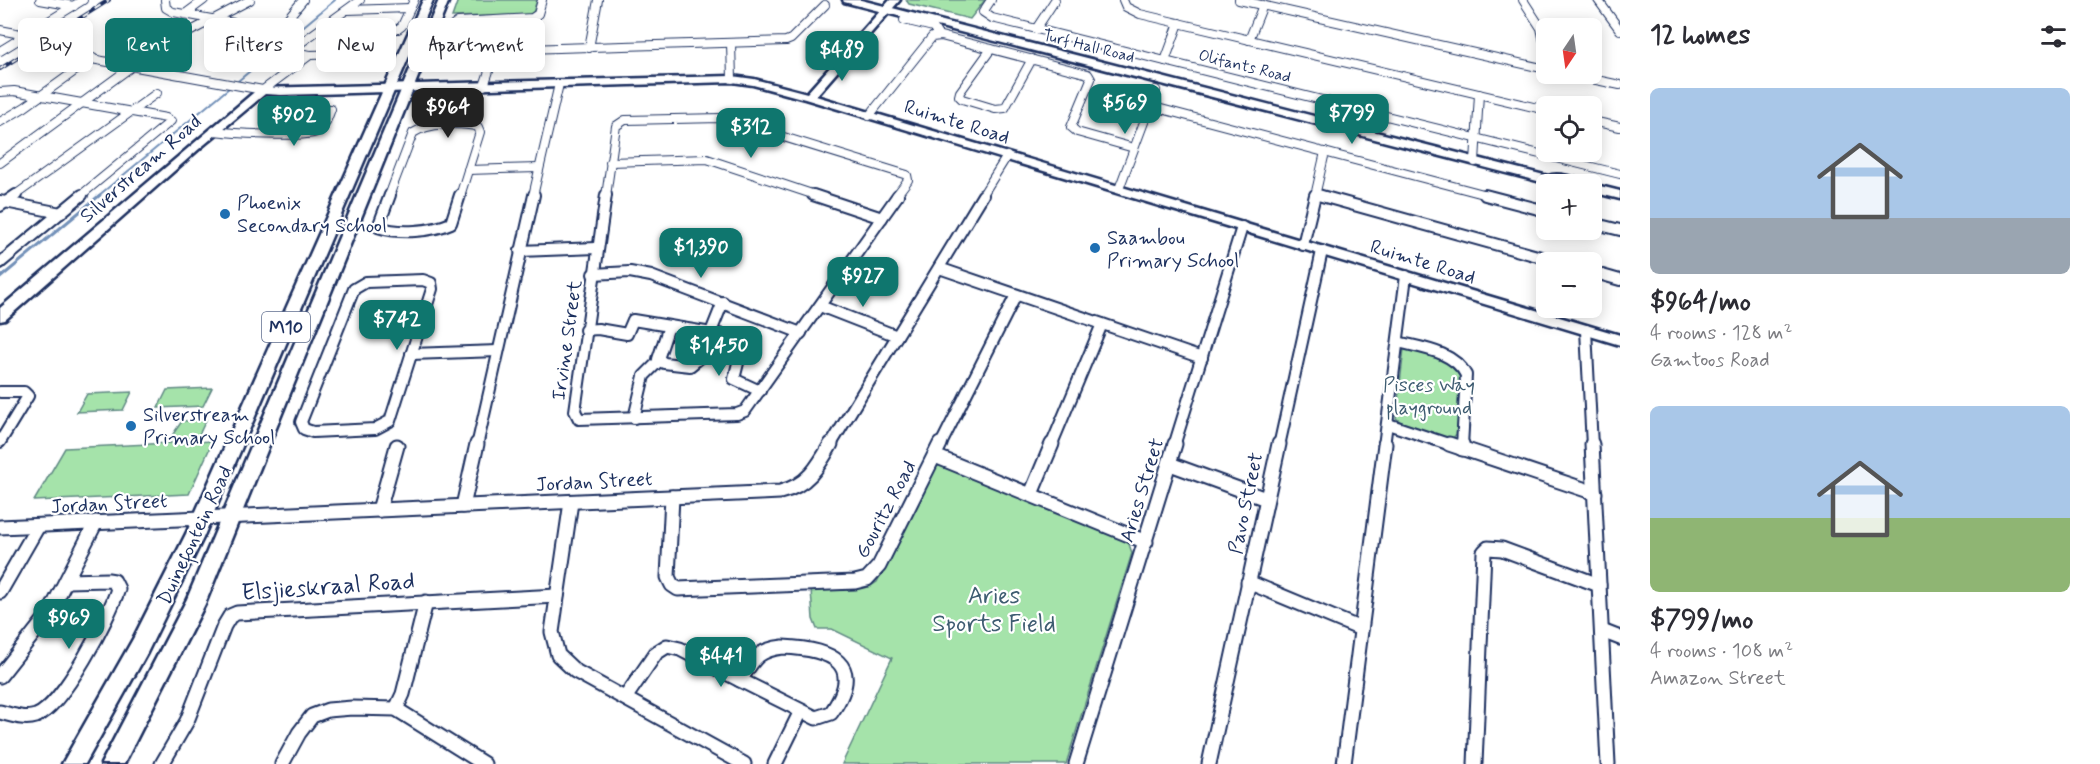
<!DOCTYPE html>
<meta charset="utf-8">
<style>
:root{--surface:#fff;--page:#f2f2f3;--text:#2b2b33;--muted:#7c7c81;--accent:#0f766e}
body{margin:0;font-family:Mynerve,sans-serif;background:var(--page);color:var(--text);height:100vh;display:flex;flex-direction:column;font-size:22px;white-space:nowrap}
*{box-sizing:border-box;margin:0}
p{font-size:20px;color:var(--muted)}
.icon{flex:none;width:33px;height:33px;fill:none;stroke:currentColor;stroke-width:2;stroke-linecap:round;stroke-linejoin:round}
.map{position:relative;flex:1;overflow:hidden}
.panel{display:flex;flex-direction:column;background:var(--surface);width:480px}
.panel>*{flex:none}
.hud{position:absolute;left:18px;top:18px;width:570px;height:54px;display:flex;gap:12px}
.needle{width:39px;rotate:193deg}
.controls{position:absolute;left:1536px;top:18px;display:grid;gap:12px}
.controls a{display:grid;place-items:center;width:66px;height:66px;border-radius:9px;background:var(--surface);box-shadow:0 3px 15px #0003;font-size:30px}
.price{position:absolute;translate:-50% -51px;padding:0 14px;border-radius:12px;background:var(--accent);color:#fff;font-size:20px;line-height:39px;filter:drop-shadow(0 2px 3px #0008)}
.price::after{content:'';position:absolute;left:50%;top:36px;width:18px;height:14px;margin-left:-9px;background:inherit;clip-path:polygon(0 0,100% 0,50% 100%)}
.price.on{background:#222;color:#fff}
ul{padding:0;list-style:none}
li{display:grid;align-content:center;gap:12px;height:318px;padding:0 30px}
li span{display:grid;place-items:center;height:186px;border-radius:9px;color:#555}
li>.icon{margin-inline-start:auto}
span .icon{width:108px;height:108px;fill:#fffc;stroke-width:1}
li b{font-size:26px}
h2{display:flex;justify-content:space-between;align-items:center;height:72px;padding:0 30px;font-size:26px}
.pill{padding:0 21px;border-radius:9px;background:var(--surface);box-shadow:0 3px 15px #0003;font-size:21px;line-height:54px}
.pill.on{background:var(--accent);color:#fff}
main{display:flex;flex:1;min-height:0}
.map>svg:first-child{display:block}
</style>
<main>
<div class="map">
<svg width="1620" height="764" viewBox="0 0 1620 764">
<rect width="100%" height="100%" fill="#fff"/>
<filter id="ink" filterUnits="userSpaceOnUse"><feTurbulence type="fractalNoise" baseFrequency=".0167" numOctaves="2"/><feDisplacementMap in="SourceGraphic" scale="12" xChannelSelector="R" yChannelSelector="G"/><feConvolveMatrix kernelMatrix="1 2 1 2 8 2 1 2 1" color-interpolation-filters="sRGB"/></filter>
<g filter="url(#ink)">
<g fill="#a5e3aa" stroke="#608984" stroke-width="1.5">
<polygon points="458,0 537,0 533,13 528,15 452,17"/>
<polygon points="906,0 985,0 970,19 909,4"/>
<path d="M1408 348 1450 361 1461 373 1457 433 1453 438C1437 440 1407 429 1396 418L1404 349Z"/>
<polygon points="212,388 203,406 158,408 167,390"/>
<polygon points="132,392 123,410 77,412 87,394"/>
<polygon points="206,420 197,439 169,440 182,421"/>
<polygon points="213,441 189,494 34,501 65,448"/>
<polygon points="940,465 1128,541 1132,553 1066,764 842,764 892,658 832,629 817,629 813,619 811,590 869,587 877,582 935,467"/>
</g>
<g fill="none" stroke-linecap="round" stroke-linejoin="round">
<g stroke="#7391b9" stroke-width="2">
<polyline points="238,81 335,0"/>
<polyline points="98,196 229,88"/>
</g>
<polyline stroke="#7391b9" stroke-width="3" points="0,278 100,195"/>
<defs>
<g id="street-far2">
<polyline points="40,0 74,6"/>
<polyline points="165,0 166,8 173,12 289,33"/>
<polyline points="360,0 295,47 293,52 310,55 379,53 386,52 390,48"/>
<polyline points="542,0 538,14 532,18 458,22 454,25 446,49 456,51 786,41 791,39 825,5"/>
<polyline points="991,0 983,12 992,18 1620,174"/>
<polyline points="1123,0 1126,7 1140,14 1546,110"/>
<polyline points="1239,0 1546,69"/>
<polyline points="1523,0 1541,28 1546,51"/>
<polyline points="1598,0 1620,30"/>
<polyline points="348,10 410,8"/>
<polyline points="185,14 204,0"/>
<polyline points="904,20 933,27 938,35"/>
<polyline points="1036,29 1055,0"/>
<polyline points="0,30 26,35"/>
<polyline points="318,32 398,29 402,26 414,0"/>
<polyline points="1249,40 1263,5"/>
<polyline points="731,43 732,79"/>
<polyline points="589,48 598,0"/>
<polyline points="991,49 960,92 959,96 962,99 995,109 1005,108 1032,59"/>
<polyline points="0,51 83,0"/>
<polyline points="64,54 263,90 310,55"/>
<polyline points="241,56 288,18 303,0"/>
<polyline points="1165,61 1179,23"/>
<polyline points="1568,74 1620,85"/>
<polyline points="484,86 496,50"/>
<polyline points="0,92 14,91 166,118 171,121 80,196"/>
<polyline points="1150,106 1491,196"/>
<polyline points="869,116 932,37 941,36 1088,74 1091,79 1071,127 1077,132 1134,148"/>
<polyline points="1592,121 1620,127"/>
<polyline points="0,122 25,107 93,58"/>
<path d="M214 131C230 133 305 138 316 132 325 128 328 117 331 109H285L280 112 268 133"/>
<polyline points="610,162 707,159 818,196"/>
<polyline points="1475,162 1479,94"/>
<polyline points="0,163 153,51 250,0"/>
<polyline points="468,170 539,168"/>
<polyline points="1119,189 1156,90"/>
<polyline points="1315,194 1323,196"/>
<polyline points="14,196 157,93"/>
<path d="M389 196 413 133C428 123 460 122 478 127L480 132 460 196"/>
<polyline points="533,196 559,84"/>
<polyline points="606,196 616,126 625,120 722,118 907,175 908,180 896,196"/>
<polyline points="982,196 1007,156"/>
<polyline points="1315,196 1325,152"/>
</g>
<g id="street-far1">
<path d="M390 195 378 227C399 234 431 232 451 223L460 195"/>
<polyline points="606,195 575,411 579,419 737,414 745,411 898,195"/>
<polyline points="813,195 882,218"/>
<polyline points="1318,195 1559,262"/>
<polyline points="1485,195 1546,211"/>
<polyline points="0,201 61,213"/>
<polyline points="0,206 16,195"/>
<polyline points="1592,223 1620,230"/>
<polyline points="1303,245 1315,195"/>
<polyline points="520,251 597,248"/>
<polyline points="0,263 82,195"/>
<polyline points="939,268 1202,358"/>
<polyline points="1592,272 1620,280"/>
<polyline points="593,274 630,272 651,276 801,333"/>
<polygon points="423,280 431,283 432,289 390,421 375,429 313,432 304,429 301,422 354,289 366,282"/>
<polyline points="820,306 897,336"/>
<polyline points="669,326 658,359 664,363 690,366 701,357 723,302"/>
<polyline points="585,330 598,329 627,334 633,320 736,337 743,343 734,379 760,391"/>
<polyline points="1586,330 1592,446"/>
<path d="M1398 342C1421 348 1454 351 1466 375L1462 446"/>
<polyline points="411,354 498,351"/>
<polyline points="0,392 24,392 28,396 0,442"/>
<polyline points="634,418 644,376 659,361"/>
<polyline points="1388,424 1454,446"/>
<polyline points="477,446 534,195"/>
<polyline points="830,446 983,195"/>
<polyline points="940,446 1016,295"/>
<polyline points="1051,446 1102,324"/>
<polyline points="1174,446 1242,227"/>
<polyline points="1279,446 1322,251"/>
<polyline points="1384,446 1406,276"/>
</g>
<g id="street">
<polyline points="1449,444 1595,493"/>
<polyline points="1592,444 1608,764"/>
<polyline points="1462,449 1462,444"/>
<polyline points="935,456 1146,542"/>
<polyline points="1170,464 1266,499"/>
<polyline points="1031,494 1052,444"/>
<polyline points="672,497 668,577 672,585 678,589 855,582 867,579 879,566 940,444"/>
<polyline points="571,502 552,632 558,655 575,671 744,764"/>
<polyline points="463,506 477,444"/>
<polyline points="379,510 397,446"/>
<path d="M0 527 780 492C807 486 818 467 831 444"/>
<polyline points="1248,582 1361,629"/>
<polyline points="0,592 38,526"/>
<polyline points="1602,631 1620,638"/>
<path d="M783 647C831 649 866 663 831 713L816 718 740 680C754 659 757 650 783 647Z"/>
<polyline points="0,676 49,614 96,522"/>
<polyline points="625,698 656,653 667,646 680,649 740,680"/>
<polyline points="396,709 403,694 426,602"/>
<path d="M0 712C12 715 24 720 36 716 63 706 109 617 118 589L114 581 108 580 67 581"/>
<polyline points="162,764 187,721 224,626 230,616 237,613 557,596"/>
<polyline points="282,764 299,733 312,716 328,710 352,708 396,709 484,764"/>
<polyline points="775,764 801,711"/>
<polyline points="1076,764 1175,444"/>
<polyline points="1209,764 1279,444"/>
<polyline points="1344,764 1385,444"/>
<polyline points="1475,764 1484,552 1488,548 1502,549 1599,585"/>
</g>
<polygon id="secondary" points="890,0 900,0 816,96 1620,335 1620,345 805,99 753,85 732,82 281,95 265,94 199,149 5,320 0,321 0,308 259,88 732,76 754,79 807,93"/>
<g id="primary">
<polygon points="423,0 433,0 203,538 147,653 85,764 62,764 133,639 186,534"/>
<polygon points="439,0 449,0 205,604 124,764 101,764 187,599"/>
<path d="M843 0H861L1548 176C1557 172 1579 177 1586 184H1549L844 2Z"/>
<polygon points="1589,184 1592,184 1620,191 1620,199 1592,192 1592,184"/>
</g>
</defs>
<use href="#street-far2" stroke="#1b2f5e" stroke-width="10"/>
<use href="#street-far1" stroke="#1b2f5e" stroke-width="14"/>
<use href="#street" stroke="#1b2f5e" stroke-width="17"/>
<use href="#secondary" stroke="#1b2f5e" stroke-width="5"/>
<use href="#primary" stroke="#1b2f5e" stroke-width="5"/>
<use href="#street-far2" stroke="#fff" stroke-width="8"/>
<use href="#street-far1" stroke="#fff" stroke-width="10"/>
<use href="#street" stroke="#fff" stroke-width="13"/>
<use href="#secondary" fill="#fff" fill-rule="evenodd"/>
<use href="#primary" fill="#fff" fill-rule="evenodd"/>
<defs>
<polyline id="rail" points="0,69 109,0"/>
</defs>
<use href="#rail" stroke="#1b2f5e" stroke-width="4"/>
<use href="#rail" stroke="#fff" stroke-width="2" stroke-dasharray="7" stroke-linecap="butt"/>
</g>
</g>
<g fill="#1f6fb2" stroke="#fff" stroke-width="2">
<circle cx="225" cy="214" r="6"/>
<circle cx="1095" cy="248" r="6"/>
<circle cx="131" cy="426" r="6"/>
</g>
<g text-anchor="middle" stroke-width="4.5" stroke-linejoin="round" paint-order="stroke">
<g font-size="16" fill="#1b2f5e" stroke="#fff">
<text transform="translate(1089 45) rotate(14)" y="6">Turf Hall Road</text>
<text transform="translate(1245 65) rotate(14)" y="6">Olifants Road</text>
</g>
<rect fill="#fff" stroke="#5f6d8e" stroke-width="1.5" x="262" y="312" width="48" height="30" rx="4.5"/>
<g font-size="18" font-weight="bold" fill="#1b2f5e">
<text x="286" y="333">M10</text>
</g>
<g font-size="20" fill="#1b2f5e" stroke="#fff">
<text transform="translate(957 121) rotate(17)" y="7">Ruimte Road</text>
<text transform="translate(140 168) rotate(-41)" y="7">Silverstream Road</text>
<text transform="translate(1423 261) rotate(17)" y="7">Ruimte Road</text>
<text transform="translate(566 340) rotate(-82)" y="7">Irvine Street</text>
<text transform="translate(594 481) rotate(-3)" y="7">Jordan Street</text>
<text transform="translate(1141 490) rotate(-73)" y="7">Aries Street</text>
<text transform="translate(109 503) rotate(-3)" y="7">Jordan Street</text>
<text transform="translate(1245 503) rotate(-78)" y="7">Pavo Street</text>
<text transform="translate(885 509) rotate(-62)" y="7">Gouritz Road</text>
<text transform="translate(194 535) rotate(-65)" y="7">Duinefontein Road</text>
</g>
<g font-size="20" fill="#1b2f5e" stroke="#fff" text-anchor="start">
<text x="237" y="209">Phoenix<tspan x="237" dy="23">Secondary School</tspan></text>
<text x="1107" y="244">Saambou<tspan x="1107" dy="23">Primary School</tspan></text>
<text x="143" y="421">Silverstream<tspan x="143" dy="23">Primary School</tspan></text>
</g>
<g font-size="20" fill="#3e5c71" stroke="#fff">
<text x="1429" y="391">Pisces Way<tspan x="1429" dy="23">playground</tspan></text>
</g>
<g font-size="24" fill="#1b2f5e" stroke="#fff">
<text transform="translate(328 586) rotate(-4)" y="8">Elsjieskraal Road</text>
</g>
<g font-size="24" fill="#3e5c71" stroke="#fff">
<text x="994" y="603">Aries<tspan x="994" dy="28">Sports Field</tspan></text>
</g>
</g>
</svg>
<div class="controls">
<a><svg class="needle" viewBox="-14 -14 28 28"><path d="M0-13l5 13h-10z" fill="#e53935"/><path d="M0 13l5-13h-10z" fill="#7c7c81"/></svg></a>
<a><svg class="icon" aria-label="locate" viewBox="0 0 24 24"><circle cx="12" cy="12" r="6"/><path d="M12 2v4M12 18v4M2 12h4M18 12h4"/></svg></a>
<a>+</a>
<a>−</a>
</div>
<b class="price" style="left:842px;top:82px">$489</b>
<b class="price" style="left:1125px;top:135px">$569</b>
<b class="price on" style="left:448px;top:139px">$964</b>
<b class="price" style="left:1352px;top:145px">$799</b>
<b class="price" style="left:294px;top:147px">$902</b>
<b class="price" style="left:751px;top:159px">$312</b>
<b class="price" style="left:701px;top:279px">$1,390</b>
<b class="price" style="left:863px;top:308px">$927</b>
<b class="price" style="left:397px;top:351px">$742</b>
<b class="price" style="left:719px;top:377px">$1,450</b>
<b class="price" style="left:69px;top:650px">$969</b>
<b class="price" style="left:721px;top:688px">$441</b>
<div class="hud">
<a class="pill">Buy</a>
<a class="pill on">Rent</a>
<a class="pill">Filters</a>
<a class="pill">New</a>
<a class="pill">Apartment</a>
</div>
</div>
<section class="panel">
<h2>12 homes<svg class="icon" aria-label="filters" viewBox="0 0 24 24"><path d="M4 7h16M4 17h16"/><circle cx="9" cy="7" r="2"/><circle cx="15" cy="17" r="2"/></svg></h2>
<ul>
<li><span style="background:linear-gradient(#a9c7e8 70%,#9aa5b1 0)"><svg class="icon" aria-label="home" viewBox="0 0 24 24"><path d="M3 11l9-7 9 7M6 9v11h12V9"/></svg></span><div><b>$964/mo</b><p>4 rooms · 128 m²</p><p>Gamtoos Road</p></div></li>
<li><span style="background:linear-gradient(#a9c7e8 60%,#8fb573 0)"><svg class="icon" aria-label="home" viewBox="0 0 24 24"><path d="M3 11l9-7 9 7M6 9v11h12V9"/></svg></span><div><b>$799/mo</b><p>4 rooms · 108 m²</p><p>Amazon Street</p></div></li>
</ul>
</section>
</main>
